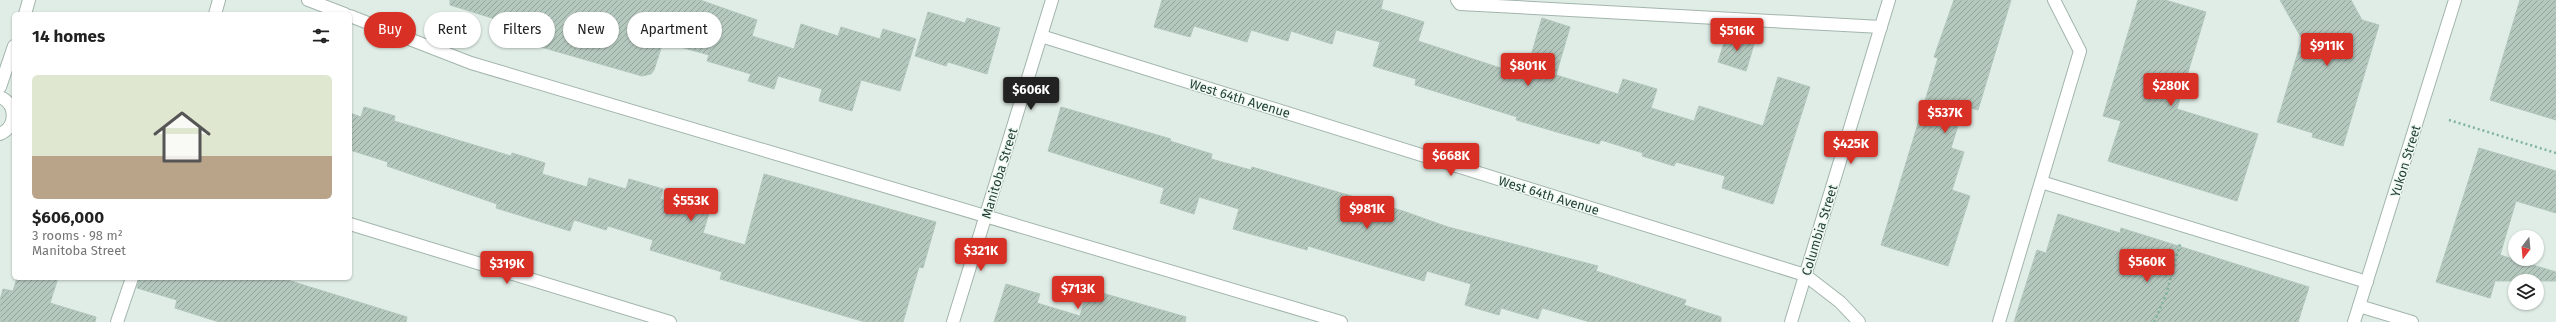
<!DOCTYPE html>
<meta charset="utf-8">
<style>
:root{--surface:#fff;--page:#f2f2f2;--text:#222;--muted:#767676;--line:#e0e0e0;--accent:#d93025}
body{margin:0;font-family:"Fira Sans",sans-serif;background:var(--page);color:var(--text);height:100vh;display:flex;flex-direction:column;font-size:15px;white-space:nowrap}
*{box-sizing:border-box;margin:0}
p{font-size:13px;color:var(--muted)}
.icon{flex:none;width:22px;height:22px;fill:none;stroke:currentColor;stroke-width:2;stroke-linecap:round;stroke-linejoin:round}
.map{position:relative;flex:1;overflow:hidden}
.side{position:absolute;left:12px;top:12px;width:340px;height:268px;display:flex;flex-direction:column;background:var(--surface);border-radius:6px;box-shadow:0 1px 3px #0004}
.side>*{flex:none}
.banner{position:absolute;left:364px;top:12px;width:380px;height:36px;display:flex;gap:8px}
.needle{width:26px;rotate:196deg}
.tools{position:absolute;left:2508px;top:230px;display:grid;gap:8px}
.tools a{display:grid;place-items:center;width:36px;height:36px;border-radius:50%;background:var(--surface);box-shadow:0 1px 3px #0004;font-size:20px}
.price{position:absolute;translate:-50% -34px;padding:0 9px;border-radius:4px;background:var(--accent);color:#fff;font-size:13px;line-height:26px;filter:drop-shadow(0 1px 2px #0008)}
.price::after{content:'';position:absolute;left:50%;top:24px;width:12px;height:9px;margin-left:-6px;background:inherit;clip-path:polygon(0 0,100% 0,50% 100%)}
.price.active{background:#222;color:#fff}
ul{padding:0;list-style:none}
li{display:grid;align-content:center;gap:8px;height:212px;padding:0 20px}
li+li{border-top:1px solid var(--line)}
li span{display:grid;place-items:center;height:124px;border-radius:6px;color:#555}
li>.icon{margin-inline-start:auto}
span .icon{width:72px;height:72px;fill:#fffc;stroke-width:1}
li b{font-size:17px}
h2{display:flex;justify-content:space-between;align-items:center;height:48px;padding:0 20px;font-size:17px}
.pill{padding:0 14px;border-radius:18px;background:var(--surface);box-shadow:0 1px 3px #0004;font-size:14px;line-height:36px}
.pill.active{background:var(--accent);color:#fff}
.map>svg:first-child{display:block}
</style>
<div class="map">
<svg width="2556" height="322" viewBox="0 0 2556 322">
<defs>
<pattern id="building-hatch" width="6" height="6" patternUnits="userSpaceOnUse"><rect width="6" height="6" fill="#b5c8be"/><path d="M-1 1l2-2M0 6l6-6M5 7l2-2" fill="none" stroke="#93a49b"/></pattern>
</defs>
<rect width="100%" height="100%" fill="#e0ede6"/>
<g fill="url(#building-hatch)" stroke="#b2c7bc">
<polygon points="450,0 700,0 757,20 752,36 794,49 801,24 838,36 841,27 880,39 883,29 916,39 900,91 861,80 852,111 819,101 822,89 778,76 774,89 748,81 751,74 707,61 709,55 663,42 654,70 651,74 642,76 520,41 524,28 450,5"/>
<polygon points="1162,0 1383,0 1381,9 1424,22 1418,41 1525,76 1542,18 1570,27 1556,75 1618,94 1623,79 1657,89 1651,108 1694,121 1699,106 1763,126 1778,77 1810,87 1773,204 1722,188 1725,176 1676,162 1674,166 1642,156 1643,153 1601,140 1599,144 1560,133 1516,120 1517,117 1415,85 1416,79 1373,66 1380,42 1336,30 1332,44 1291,31 1288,41 1251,30 1247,42 1194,26 1190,37 1154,27"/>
<polygon points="1954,0 2011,0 1978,110 1964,106 1951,148 1964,152 1952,190 1970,196 1948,266 1881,245 1938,58 1934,57"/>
<polygon points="2138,0 2165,0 2206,12 2177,109 2258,134 2237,201 2108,161 2121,121 2103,116"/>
<polygon points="2280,0 2351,0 2362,20 2379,25 2343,146 2312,137 2313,133 2277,122 2302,39"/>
<polygon points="2520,0 2556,0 2556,120 2490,100"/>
<polygon points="928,12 965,23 967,18 1000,28 987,74 948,62 946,66 915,56"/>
<polygon points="1727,33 1755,41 1746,71 1718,62"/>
<polygon points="364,107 395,116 394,121 511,156 512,153 545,163 542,174 587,187 589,178 626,189 629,179 663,189 660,199 709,213 703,233 745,245 764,174 936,222 923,268 919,267 903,322 865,322 720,279 722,272 650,250 653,240 608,226 606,230 574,220 570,231 496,208 497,204 387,166 388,162 350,150 350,113 361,117"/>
<polygon points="1061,107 1171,139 1170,141 1212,154 1211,159 1251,170 1252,167 1403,211 1448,227 1598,266 1596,271 1686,300 1684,305 1721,317 1721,322 1590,322 1542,308 1538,319 1501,308 1499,315 1465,305 1471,284 1427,271 1424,281 1308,246 1307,250 1233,229 1239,209 1199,197 1194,214 1160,203 1164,188 1048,151"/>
<polygon points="2479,148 2556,171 2556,213 2516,201 2500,255 2556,272 2556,281 2495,281 2490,298 2436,282"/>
<polygon points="2058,214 2120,233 2121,228 2309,287 2298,322 2014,322 2037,250 2046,253"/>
<polygon points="17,278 58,278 50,303 96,317 95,322 0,322 0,300 3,289 13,291"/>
<polygon points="139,278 281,278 407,317 406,322 219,322 175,308 177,300 137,288"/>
<polygon points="1006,284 1040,294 1037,303 1080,316 1088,289 1186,317 1185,322 994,322"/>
</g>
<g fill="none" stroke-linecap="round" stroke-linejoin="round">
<defs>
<g id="minor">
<polyline points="308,0 345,14"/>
<polyline points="1457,0 1460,4 1881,27"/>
<polyline points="25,14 29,0"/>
<polyline points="215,14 219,0"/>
<polyline points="350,16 471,63 1341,322"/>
<polyline points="1041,36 1805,275 1840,302 1859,322"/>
<polyline points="0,87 14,46"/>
<path d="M0 97C17 104 17 127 0 134"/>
<polyline points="2041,182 2367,282"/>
<polyline points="350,224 670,322"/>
<polyline points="2359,306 2412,322"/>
<polyline points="117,322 132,278"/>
<polyline points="953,322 1052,0"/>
<polyline points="1791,322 1889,0"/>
<polyline points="1999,322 2080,51 2054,0"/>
<polyline points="2354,322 2455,0"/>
</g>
</defs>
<use href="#minor" stroke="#a2b5ad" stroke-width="14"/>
<g stroke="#7eb39d" stroke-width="2.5" stroke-dasharray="2 3" stroke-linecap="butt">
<polyline points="2449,120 2556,153"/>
<polyline points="2154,322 2166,295 2180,244"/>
</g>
<use href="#minor" stroke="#fff" stroke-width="12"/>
</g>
<g text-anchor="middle" stroke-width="3" stroke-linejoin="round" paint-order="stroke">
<g font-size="13" fill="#1f3f33" stroke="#f1f9f4">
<text transform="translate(1240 98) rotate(17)" y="5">West 64th Avenue</text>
<text transform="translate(2405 161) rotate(-73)" y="5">Yukon Street</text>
<text transform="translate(999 173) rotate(-73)" y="5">Manitoba Street</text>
<text transform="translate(1549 195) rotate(17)" y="5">West 64th Avenue</text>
<text transform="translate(1819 230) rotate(-73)" y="5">Columbia Street</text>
</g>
</g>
</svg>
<div class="tools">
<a><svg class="needle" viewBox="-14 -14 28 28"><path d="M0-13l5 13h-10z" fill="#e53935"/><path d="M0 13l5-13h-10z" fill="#767676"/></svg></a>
<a><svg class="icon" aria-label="layers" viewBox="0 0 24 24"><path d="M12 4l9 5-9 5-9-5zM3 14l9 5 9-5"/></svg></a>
</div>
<b class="price" style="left:1737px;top:52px">$516K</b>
<b class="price" style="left:2327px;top:67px">$911K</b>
<b class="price" style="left:1528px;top:87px">$801K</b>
<b class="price" style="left:2171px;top:107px">$280K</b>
<b class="price active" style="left:1031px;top:111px">$606K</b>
<b class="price" style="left:1945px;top:134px">$537K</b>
<b class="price" style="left:1851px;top:165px">$425K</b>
<b class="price" style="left:1451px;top:177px">$668K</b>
<b class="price" style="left:691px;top:222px">$553K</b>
<b class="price" style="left:1367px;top:230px">$981K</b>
<b class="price" style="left:981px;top:272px">$321K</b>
<b class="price" style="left:2147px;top:283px">$560K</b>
<b class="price" style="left:507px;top:285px">$319K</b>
<b class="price" style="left:1078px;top:310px">$713K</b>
<div class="banner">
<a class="pill active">Buy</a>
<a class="pill">Rent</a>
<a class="pill">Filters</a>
<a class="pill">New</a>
<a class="pill">Apartment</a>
</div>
<section class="side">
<h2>14 homes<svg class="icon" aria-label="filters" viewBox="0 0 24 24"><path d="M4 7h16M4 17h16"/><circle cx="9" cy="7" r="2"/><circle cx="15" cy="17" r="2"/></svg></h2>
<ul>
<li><span style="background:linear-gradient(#dfe7d0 65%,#b9a48a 0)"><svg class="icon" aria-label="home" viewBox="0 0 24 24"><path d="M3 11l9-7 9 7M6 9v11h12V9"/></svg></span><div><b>$606,000</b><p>3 rooms · 98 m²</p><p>Manitoba Street</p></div></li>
</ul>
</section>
</div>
